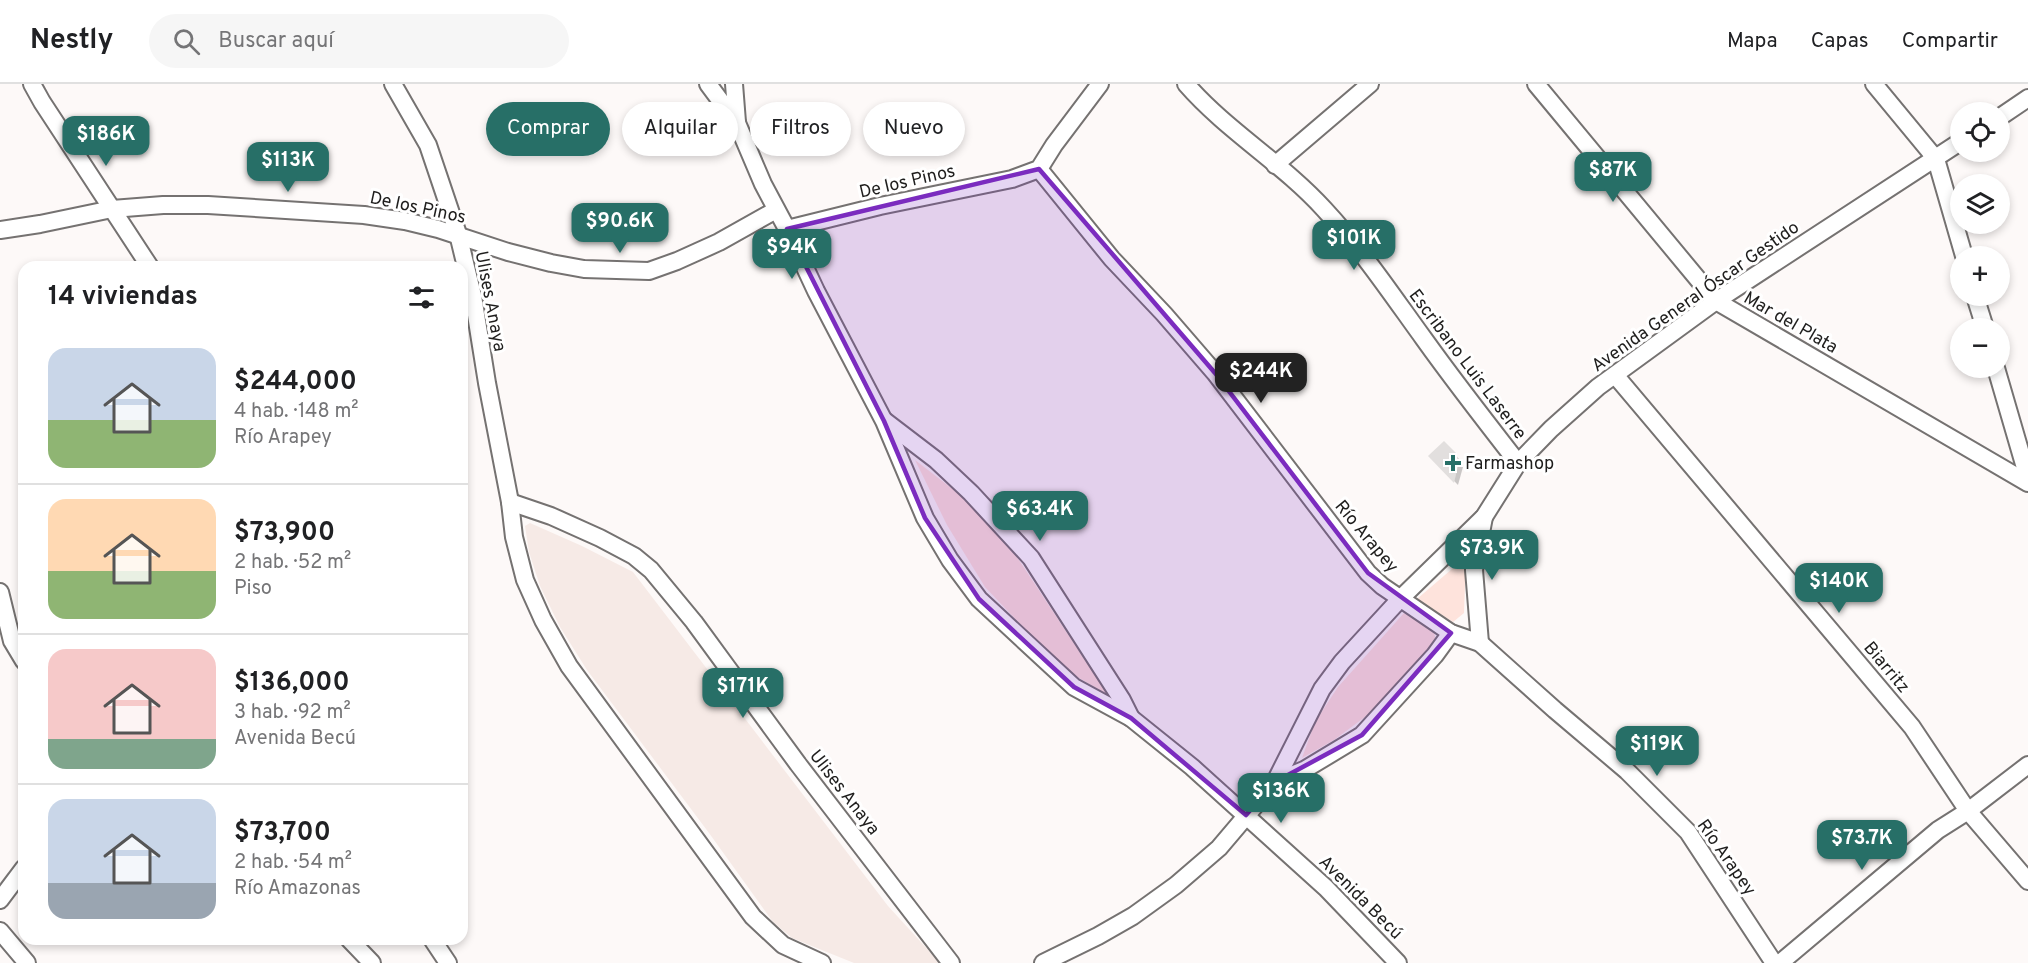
<!DOCTYPE html>
<html lang="es">
<meta charset="utf-8">
<style>
:root{--surface:#fff;--page:#f6f6f6;--text:#202124;--muted:#757577;--line:#e0e0e0;--accent:#276f67}
body{margin:0;font-family:Overpass,sans-serif;background:var(--page);color:var(--text);height:100vh;display:flex;flex-direction:column;font-size:22px;white-space:nowrap}
*{box-sizing:border-box;margin:0}
p{font-size:20px;color:var(--muted)}
.icon{flex:none;width:33px;height:33px;fill:none;stroke:currentColor;stroke-width:2;stroke-linecap:round;stroke-linejoin:round}
.map{position:relative;flex:1;overflow:hidden}
.sheet{position:absolute;left:18px;top:177px;width:450px;height:684px;display:flex;flex-direction:column;background:var(--surface);border-radius:18px;box-shadow:0 3px 9px #0003}
.sheet>*{flex:none}
.guide{position:absolute;left:486px;top:18px;width:570px;height:54px;display:flex;gap:12px}
.tools{position:absolute;left:1950px;top:18px;display:grid;gap:12px}
.tools a{display:grid;place-items:center;width:60px;height:60px;border-radius:50%;background:var(--surface);box-shadow:0 3px 9px #0003;font-size:30px}
.price{position:absolute;translate:-50% -51px;padding:0 14px;border-radius:12px;background:var(--accent);color:#fff;font-size:20px;line-height:39px;filter:drop-shadow(0 2px 3px #0008)}
.price::after{content:'';position:absolute;left:50%;top:36px;width:18px;height:14px;margin-left:-9px;background:inherit;clip-path:polygon(0 0,100% 0,50% 100%)}
.price.selected{background:#222;color:#fff}
ul{padding:0;list-style:none}
li{display:flex;align-items:center;gap:18px;height:150px;padding:0 30px}
li+li{border-top:2px solid var(--line)}
li span{display:grid;place-items:center;flex:none;width:168px;height:120px;border-radius:18px;color:#555}
li>.icon{margin-inline-start:auto}
span .icon{width:72px;height:72px;fill:#fffc;stroke-width:1}
li b{font-size:26px}
h2{display:flex;justify-content:space-between;align-items:center;height:72px;padding:0 30px;font-size:26px}
.chip{padding:0 21px;border-radius:27px;background:var(--surface);box-shadow:0 3px 9px #0003;font-size:21px;line-height:54px}
.chip.selected{background:var(--accent);color:#fff}
header{display:flex;align-items:center;gap:36px;box-sizing:border-box;height:84px;padding:0 30px;background:var(--surface);border-bottom:2px solid var(--line)}
header strong{font-size:28px}
nav{display:flex;gap:33px;margin-inline-start:auto;font-size:21px}
.search{width:420px;height:54px;background:var(--page);display:flex;align-items:center;gap:15px;box-sizing:border-box;padding:0 21px;border-radius:33px;color:var(--muted);font-size:22px}
.map>svg:first-child{display:block}
</style>
<header>
<strong>Nestly</strong>
<div class="search"><svg class="icon" aria-label="search" viewBox="0 0 24 24"><circle cx="10" cy="10" r="6"/><path d="M15 15l6 6"/></svg>Buscar aquí</div>
<nav><a>Mapa</a><a>Capas</a><a>Compartir</a></nav>
</header>
<div class="map">
<svg width="2028" height="879" viewBox="0 0 2028 879">
<rect width="100%" height="100%" fill="#fdf9f8"/>
<polygon fill="#f6eae6" points="530,439 582,462 633,488 888,822 940,879 854,879 792,854 773,838 709,749 587,586 560,543 540,502 529,468 525,442"/>
<g fill="#fee3dc">
<polygon points="915,376 963,413 1013,467 1108,611 1069,588 1023,543 985,503 947,441"/>
<polygon points="1466,473 1464,529 1453,538 1417,515"/>
<polygon points="1404,529 1434,545 1436,560 1373,627 1334,656 1302,674 1315,638 1338,603"/>
</g>
<polygon fill="#0003" points="1444,359 1459,375 1463,383 1458,401 1430,372"/>
<polygon fill="#e2dfde" points="1444,357 1456,369 1459,378 1454,399 1428,372"/>
<g fill="none" stroke-linecap="round" stroke-linejoin="round">
<defs>
<g id="minor">
<polyline points="32,0 42,18 150,183"/>
<polyline points="393,0 428,61 458,150 473,212 487,299 510,418 514,453 525,496 543,536 569,582 753,833 783,861 822,879"/>
<polyline points="708,0 737,39 763,100 787,145 816,207 884,337 925,434 950,476 979,515 1074,603 1131,634 1192,683 1326,804 1398,879"/>
<polyline points="734,0 737,38"/>
<path d="M1186 0C1227 47 1282 79 1324 125 1362 166 1392 211 1424 255 1454 297 1486 338 1518 379"/>
<polyline points="1536,0 1716,217 2028,399"/>
<polyline points="1874,0 1936,75 1964,172"/>
<polyline points="2000,33 2028,14"/>
<polyline points="1275,81 1370,0"/>
<polyline points="1039,85 1112,175 1164,230 1215,289 1368,489 1382,502 1451,549 1480,559 1555,626 1627,687 1688,748 1774,879"/>
<polyline points="787,145 880,122 1012,95 1039,85 1054,61 1100,0"/>
<polyline points="0,146 40,140 112,125 163,121 208,121 364,131 405,137 438,145 508,168 551,179 584,185 649,187 677,177 719,158 776,126"/>
<polyline points="1975,212 1985,244"/>
<polyline points="1996,284 2028,394"/>
<polyline points="1615,291 1912,643 1968,727 2028,797"/>
<polyline points="885,337 936,376 971,409 1031,474 1122,616 1131,634"/>
<polyline points="510,418 551,432 600,454 634,472 651,486 694,538 798,680 951,879"/>
<polyline points="0,508 12,557 24,577"/>
<polyline points="1480,559 1474,486 1484,433"/>
<polyline points="1275,698 1304,686 1362,651 1435,571 1451,549"/>
<polyline points="0,816 24,784"/>
<polyline points="0,847 27,879"/>
<polyline points="349,855 372,879"/>
<polyline points="432,855 448,879"/>
<polyline points="1043,879 1098,852 1133,832 1176,801 1219,764 1275,698 1322,605 1342,578 1400,515 1484,433 1518,379 1551,345 1598,303 1716,217 1960,58"/>
<polyline points="1780,879 1938,746 1968,727 2028,681"/>
</g>
</defs>
<use href="#minor" stroke="#757271" stroke-width="20"/>
<use href="#minor" stroke="#fff" stroke-width="16"/>
</g>
<path fill="#7b2cbf" fill-opacity="0.2" stroke="#7b2cbf" stroke-width="4.5" stroke-linejoin="round" d="M1039 85 1215 289 1368 489 1451 549 1362 651 1275 698 1246 731 1131 634 1074 603 979 515 925 434 884 337 787 145Z"/>
<path fill="#276f67" stroke="#fff" stroke-width="2" d="M1450 370h6v6h6v6h-6v6h-6v-6h-6v-6h6z"/>
<g text-anchor="middle" stroke-width="6" stroke-linejoin="round" paint-order="stroke">
<g font-size="18" fill="#1f1e1d" stroke="#fff">
<text transform="translate(907 97) rotate(-13)" y="6">De los Pinos</text>
<text transform="translate(418 123) rotate(12)" y="6">De los Pinos</text>
<text transform="translate(1695 212) rotate(-35)" y="6">Avenida General Óscar Gestido</text>
<text transform="translate(491 217) rotate(79)" y="6">Ulises Anaya</text>
<text transform="translate(1791 238) rotate(30)" y="6">Mar del Plata</text>
<text transform="translate(1468 280) rotate(53)" y="6">Escribano Luis Laserre</text>
<text transform="translate(1367 452) rotate(50)" y="6">Río Arapey</text>
<text transform="translate(1887 583) rotate(50)" y="6">Biarritz</text>
<text transform="translate(845 708) rotate(52)" y="6">Ulises Anaya</text>
<text transform="translate(1727 773) rotate(55)" y="6">Río Arapey</text>
<text transform="translate(1361 813) rotate(45)" y="6">Avenida Becú</text>
</g>
<g font-size="18" fill="#1f1e1d" stroke="#fff" text-anchor="start">
<text x="1465" y="385">Farmashop</text>
</g>
</g>
</svg>
<div class="tools">
<a><svg class="icon" aria-label="locate" viewBox="0 0 24 24"><circle cx="12" cy="12" r="6"/><path d="M12 2v4M12 18v4M2 12h4M18 12h4"/></svg></a>
<a><svg class="icon" aria-label="layers" viewBox="0 0 24 24"><path d="M12 4l9 5-9 5-9-5zM3 14l9 5 9-5"/></svg></a>
<a>+</a>
<a>−</a>
</div>
<b class="price" style="left:106px;top:83px">$186K</b>
<b class="price" style="left:288px;top:109px">$113K</b>
<b class="price" style="left:1613px;top:119px">$87K</b>
<b class="price" style="left:620px;top:170px">$90.6K</b>
<b class="price" style="left:1354px;top:187px">$101K</b>
<b class="price" style="left:792px;top:196px">$94K</b>
<b class="price selected" style="left:1261px;top:320px">$244K</b>
<b class="price" style="left:1040px;top:458px">$63.4K</b>
<b class="price" style="left:1492px;top:497px">$73.9K</b>
<b class="price" style="left:1839px;top:530px">$140K</b>
<b class="price" style="left:743px;top:635px">$171K</b>
<b class="price" style="left:1657px;top:693px">$119K</b>
<b class="price" style="left:1281px;top:740px">$136K</b>
<b class="price" style="left:1862px;top:787px">$73.7K</b>
<div class="guide">
<a class="chip selected">Comprar</a>
<a class="chip">Alquilar</a>
<a class="chip">Filtros</a>
<a class="chip">Nuevo</a>
</div>
<section class="sheet">
<h2>14 viviendas<svg class="icon" aria-label="filters" viewBox="0 0 24 24"><path d="M4 7h16M4 17h16"/><circle cx="9" cy="7" r="2"/><circle cx="15" cy="17" r="2"/></svg></h2>
<ul>
<li><span style="background:linear-gradient(#c9d6e8 60%,#8fb573 0)"><svg class="icon" aria-label="home" viewBox="0 0 24 24"><path d="M3 11l9-7 9 7M6 9v11h12V9"/></svg></span><div><b>$244,000</b><p>4 hab. · 148 m²</p><p>Río Arapey</p></div></li>
<li><span style="background:linear-gradient(#ffd9b3 60%,#8fb573 0)"><svg class="icon" aria-label="home" viewBox="0 0 24 24"><path d="M3 11l9-7 9 7M6 9v11h12V9"/></svg></span><div><b>$73,900</b><p>2 hab. · 52 m²</p><p>Piso</p></div></li>
<li><span style="background:linear-gradient(#f6c9c9 75%,#7fa58c 0)"><svg class="icon" aria-label="home" viewBox="0 0 24 24"><path d="M3 11l9-7 9 7M6 9v11h12V9"/></svg></span><div><b>$136,000</b><p>3 hab. · 92 m²</p><p>Avenida Becú</p></div></li>
<li><span style="background:linear-gradient(#c9d6e8 70%,#9aa5b1 0)"><svg class="icon" aria-label="home" viewBox="0 0 24 24"><path d="M3 11l9-7 9 7M6 9v11h12V9"/></svg></span><div><b>$73,700</b><p>2 hab. · 54 m²</p><p>Río Amazonas</p></div></li>
</ul>
</section>
</div>
